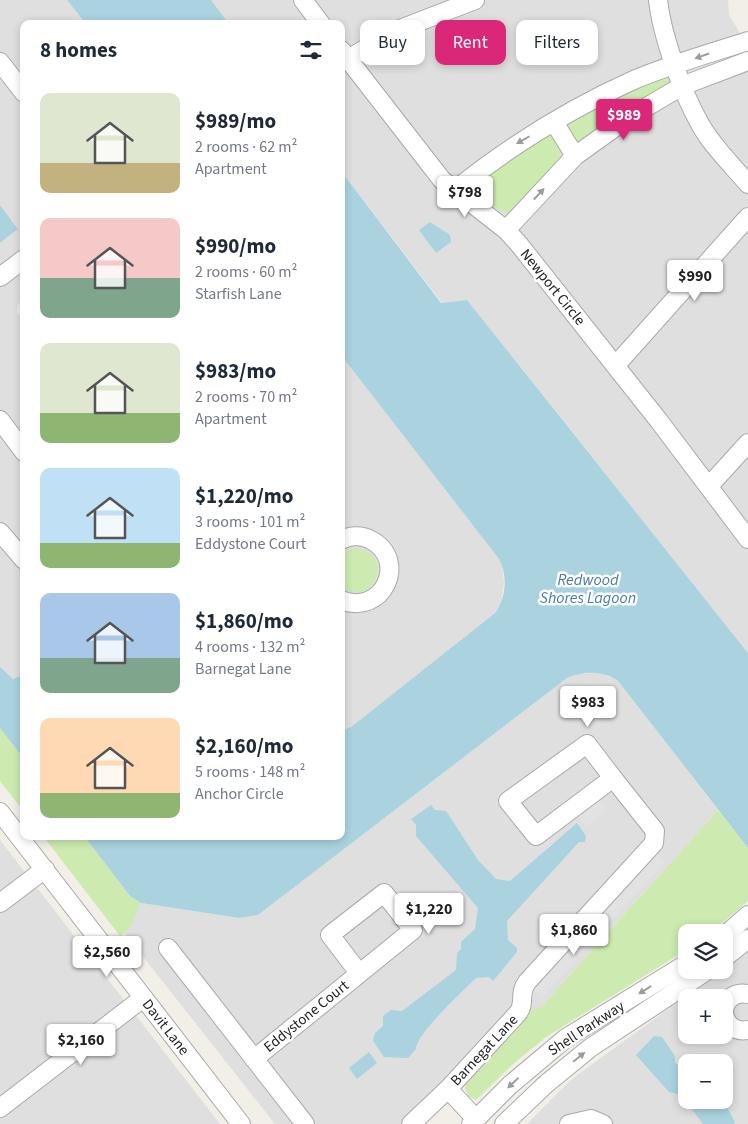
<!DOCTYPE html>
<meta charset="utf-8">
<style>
:root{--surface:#fff;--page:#f2f2f3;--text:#1f2937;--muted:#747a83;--accent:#db2777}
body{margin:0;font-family:"Source Sans 3",sans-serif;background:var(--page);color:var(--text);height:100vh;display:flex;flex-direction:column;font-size:19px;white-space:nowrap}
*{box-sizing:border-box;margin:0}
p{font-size:16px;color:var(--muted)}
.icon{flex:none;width:28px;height:28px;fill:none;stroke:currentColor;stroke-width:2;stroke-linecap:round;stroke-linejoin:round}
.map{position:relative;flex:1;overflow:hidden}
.sheet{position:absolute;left:20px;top:20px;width:325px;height:820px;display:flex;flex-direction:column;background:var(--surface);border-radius:10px;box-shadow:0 2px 8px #0003}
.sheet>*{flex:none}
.hud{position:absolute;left:360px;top:20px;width:312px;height:45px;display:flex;gap:10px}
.controls{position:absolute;left:678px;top:924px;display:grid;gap:10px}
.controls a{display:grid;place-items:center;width:55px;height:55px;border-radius:10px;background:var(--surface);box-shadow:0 2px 8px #0003;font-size:25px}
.price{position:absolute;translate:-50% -42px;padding:0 11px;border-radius:5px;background:#fff;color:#222;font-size:16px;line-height:32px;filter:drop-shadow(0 1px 2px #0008)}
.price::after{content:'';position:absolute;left:50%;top:30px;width:15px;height:11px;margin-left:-8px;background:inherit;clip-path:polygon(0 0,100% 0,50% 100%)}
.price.active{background:var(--accent);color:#fff}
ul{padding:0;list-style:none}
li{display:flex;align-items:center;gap:15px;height:125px;padding:0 20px}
li span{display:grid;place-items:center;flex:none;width:140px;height:100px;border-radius:10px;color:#555}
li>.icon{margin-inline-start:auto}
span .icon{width:60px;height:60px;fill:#fffc;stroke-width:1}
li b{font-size:21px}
h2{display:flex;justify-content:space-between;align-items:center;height:60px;padding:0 20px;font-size:21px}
.pill{padding:0 18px;border-radius:10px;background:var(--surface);box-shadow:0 2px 8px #0003;font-size:18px;line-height:45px}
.pill.active{background:var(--accent);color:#fff}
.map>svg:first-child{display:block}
</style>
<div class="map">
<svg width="748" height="1124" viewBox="0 0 748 1124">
<rect width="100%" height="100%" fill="#f2efe9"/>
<g fill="#e0dfdf" fill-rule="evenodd">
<polygon points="0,0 67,0 86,24 24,24 24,299 18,304 17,312 24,321 24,675 15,679 8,677 0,667 0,243 16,231 17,227 0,205"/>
<polygon points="211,0 728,0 729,15 748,46 748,653 467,300 442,303 341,171 341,24 229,24"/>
<polygon points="341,355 499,559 502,565 504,582 501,605 495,613 351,727 341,731"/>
<polygon points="600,672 618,681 718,810 541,1007 533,1010 425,1124 275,1124 115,921 141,903 239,918 258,915 567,678 580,674"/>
<polygon points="0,840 220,1124 0,1124"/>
<path d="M748 951V1124H527L572 1079ZM686 998H724V1035H686ZM686 1062H724V1100H686Z"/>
</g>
<g fill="#cdebb0">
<path d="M664 76 669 78V85L581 142H576L566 126C572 112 646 84 664 76Z"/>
<path d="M547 134C560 137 562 146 565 158L510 213 500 211 477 193V180Z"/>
<path d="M358 548C399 558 368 611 341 586V554L351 549Z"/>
<polygon points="0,728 24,759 24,812 0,781"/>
<polygon points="718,810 748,848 748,901 711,932 686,932 686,950 546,1037 512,1065 476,1100 468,1096 465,1089 466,1082 533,1009 541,1007"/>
<polygon points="43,836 84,836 130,896 141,903 130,928 120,936"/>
</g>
<g fill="#e2e2e2">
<polygon points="600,800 607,809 585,827 578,817"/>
<polygon points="657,853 666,861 542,998 533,990"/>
</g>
<g fill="#aad3df">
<polygon points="67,0 211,0 229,24 86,24"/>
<path d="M341 171 441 303 467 300 748 653V848L618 681C603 670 584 671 567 678L258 915 239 918 141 903 130 896 84 836H341V731L351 727 495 613C506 599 508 575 499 559L341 355Z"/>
<polygon points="0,205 18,229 0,243"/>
<polygon points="430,222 450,235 451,242 436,253 419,230"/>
<polygon points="0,667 13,679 24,675 24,759 0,728"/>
<path d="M431 805 435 810 446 811 478 860 496 879 510 881 577 823 586 836 585 842H579L507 921 508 940 517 948V952L493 981 489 977 476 978C463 991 416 1034 416 1049L408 1058 384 1057 373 1041 375 1033 383 1026V1016L391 1010 402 1011 456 970 457 953 461 949V942L475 929 478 908 416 836V825L411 819Z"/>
<polygon points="654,1036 662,1037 675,1056 675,1062 686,1074 686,1100 723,1100 735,1122 734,1124 703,1124 681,1095 669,1092 636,1055"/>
<polygon points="369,1052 377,1063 357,1079 349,1068"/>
</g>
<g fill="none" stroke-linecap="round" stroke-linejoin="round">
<defs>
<g id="minor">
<polyline points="303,0 321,24"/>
<path d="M658 0C662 36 682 92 700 124 712 146 732 165 748 184"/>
<polyline points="341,50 442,180 506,230 518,243 659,421 748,539"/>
<polyline points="348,59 395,31 475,0"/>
<polyline points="0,62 24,93"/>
<polyline points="554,122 575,156"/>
<path d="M455 190C511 145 571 108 636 79 672 64 711 53 748 41"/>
<polyline points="506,230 575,156 628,118 682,86 748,61"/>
<polyline points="0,277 24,259"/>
<polyline points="616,365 748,217"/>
<polyline points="0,420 24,452"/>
<polyline points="709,486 748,443"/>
<polyline points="0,532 24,560"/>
<path d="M341 540C351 535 362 535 371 540 409 560 383 617 341 600"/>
<polygon points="587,744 613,778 536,836 508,801"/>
<polyline points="0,812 241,1124"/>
<polyline points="0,903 45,869"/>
<polyline points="724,936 748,915"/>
<polyline points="168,948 305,1124"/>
<polyline points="724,958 748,939"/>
<path d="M724 1009C727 997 736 992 748 994"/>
<path d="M724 1013C726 1026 736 1032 748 1030"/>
<polyline points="254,1059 413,930 384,893 330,935 359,973"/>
<polyline points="448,1089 476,1119"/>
<polyline points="0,1108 143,998"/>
<path d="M411 1124 448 1089 518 1013C526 1003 518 994 527 982L654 843 655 831 613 778"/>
<polyline points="471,1124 510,1085 566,1038 686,964"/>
<polyline points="504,1124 546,1084 590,1048 708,970"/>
<polyline points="569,1124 591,1119 603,1124"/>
</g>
</defs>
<use href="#minor" stroke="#a9a9a9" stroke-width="20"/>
<use href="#minor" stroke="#fff" stroke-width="18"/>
</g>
<defs><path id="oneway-solid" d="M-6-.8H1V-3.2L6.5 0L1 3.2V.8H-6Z" transform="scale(1.25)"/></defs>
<g fill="#9c9c9c">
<use href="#oneway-solid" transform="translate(702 56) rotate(161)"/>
<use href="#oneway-solid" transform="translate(523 140) rotate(150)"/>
<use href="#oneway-solid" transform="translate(539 194) rotate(-47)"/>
<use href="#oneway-solid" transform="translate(645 990) rotate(148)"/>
<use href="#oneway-solid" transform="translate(579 1057) rotate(-39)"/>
<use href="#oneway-solid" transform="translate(513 1083) rotate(137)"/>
</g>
<g text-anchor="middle" stroke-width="5" stroke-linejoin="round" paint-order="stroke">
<g font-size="15" fill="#222" stroke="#fff">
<text transform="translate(553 287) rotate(51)" y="5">Newport Circle</text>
<text transform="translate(306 1016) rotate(-39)" y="5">Eddystone Court</text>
<text transform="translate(166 1027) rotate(52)" y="5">Davit Lane</text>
<text transform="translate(586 1028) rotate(-33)" y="5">Shell Parkway</text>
<text transform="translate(484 1050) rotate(-47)" y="5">Barnegat Lane</text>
</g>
<g font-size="16" font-style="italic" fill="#4a7aab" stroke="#fff">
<text x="588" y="585">Redwood<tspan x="588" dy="18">Shores Lagoon</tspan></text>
</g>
</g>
</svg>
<div class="controls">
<a><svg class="icon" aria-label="layers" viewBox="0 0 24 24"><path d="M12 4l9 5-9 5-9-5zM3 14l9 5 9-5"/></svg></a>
<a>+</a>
<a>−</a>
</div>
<b class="price active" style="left:624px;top:141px">$989</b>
<b class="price" style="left:465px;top:218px">$798</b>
<b class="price" style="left:695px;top:302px">$990</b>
<b class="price" style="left:588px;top:728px">$983</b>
<b class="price" style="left:429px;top:935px">$1,220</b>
<b class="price" style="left:574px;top:956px">$1,860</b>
<b class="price" style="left:107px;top:978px">$2,560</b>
<b class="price" style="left:81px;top:1066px">$2,160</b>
<div class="hud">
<a class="pill">Buy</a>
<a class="pill active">Rent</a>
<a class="pill">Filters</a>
</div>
<section class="sheet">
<h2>8 homes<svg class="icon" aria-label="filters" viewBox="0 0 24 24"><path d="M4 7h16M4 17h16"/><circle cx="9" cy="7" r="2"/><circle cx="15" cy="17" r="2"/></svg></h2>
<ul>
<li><span style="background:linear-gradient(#dfe7d0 70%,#c2b280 0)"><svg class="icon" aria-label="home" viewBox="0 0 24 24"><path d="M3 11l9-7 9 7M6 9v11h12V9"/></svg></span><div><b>$989/mo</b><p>2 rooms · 62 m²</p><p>Apartment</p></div></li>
<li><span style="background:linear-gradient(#f6c9c9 60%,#7fa58c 0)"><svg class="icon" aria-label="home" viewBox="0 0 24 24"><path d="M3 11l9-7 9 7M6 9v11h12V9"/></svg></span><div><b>$990/mo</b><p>2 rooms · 60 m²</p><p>Starfish Lane</p></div></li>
<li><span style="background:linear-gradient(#dfe7d0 70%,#8fb573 0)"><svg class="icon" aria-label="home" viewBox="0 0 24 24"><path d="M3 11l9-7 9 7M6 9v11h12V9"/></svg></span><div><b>$983/mo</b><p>2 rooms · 70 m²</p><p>Apartment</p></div></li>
<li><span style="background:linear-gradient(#bfe0f5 75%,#8fb573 0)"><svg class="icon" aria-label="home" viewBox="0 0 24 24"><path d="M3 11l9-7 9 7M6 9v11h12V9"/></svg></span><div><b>$1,220/mo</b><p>3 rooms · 101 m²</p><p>Eddystone Court</p></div></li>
<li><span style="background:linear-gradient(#a9c7e8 65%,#7fa58c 0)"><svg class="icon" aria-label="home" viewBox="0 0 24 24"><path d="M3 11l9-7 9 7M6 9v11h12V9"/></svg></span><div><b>$1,860/mo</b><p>4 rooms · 132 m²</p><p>Barnegat Lane</p></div></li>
<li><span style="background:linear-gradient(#ffd9b3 75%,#8fb573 0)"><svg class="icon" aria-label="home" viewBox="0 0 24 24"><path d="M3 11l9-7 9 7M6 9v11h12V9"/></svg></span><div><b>$2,160/mo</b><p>5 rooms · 148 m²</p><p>Anchor Circle</p></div></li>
</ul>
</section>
</div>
